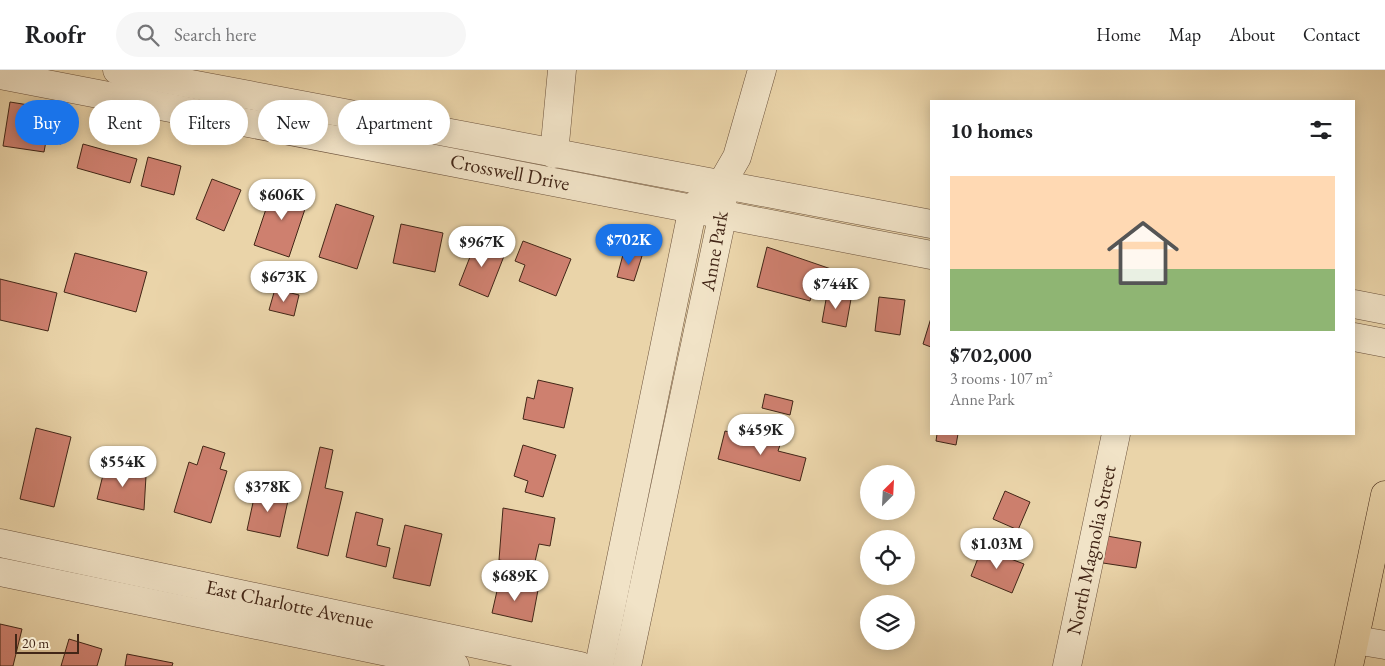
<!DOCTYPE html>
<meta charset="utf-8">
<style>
:root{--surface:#fff;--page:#f6f6f6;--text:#202124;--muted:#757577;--line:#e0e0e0;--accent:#1a73e8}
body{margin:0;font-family:"EB Garamond",serif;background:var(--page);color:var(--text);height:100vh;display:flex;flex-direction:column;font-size:19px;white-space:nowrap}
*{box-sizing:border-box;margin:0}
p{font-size:16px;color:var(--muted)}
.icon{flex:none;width:28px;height:28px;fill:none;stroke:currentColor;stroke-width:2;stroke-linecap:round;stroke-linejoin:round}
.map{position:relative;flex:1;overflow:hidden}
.panel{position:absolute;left:930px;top:30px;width:425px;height:335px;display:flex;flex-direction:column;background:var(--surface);border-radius:0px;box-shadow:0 2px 12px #0003}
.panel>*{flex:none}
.hud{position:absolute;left:15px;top:30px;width:475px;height:45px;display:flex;gap:10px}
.needle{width:32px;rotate:24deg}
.fabs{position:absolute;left:860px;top:395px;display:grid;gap:10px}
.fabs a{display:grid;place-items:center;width:55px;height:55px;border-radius:50%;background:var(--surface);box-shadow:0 2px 12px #0003;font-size:25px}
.scale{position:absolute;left:15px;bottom:12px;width:64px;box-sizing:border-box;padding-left:5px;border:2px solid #422617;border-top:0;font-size:14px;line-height:18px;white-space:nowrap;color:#422617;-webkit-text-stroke:4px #f1e3c7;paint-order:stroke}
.price{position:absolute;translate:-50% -42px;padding:0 11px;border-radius:18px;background:#fff;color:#222;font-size:16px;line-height:32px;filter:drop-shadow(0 1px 2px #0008)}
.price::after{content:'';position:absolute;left:50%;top:30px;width:15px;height:11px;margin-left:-8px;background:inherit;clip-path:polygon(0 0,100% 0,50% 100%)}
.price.current{background:var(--accent);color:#fff}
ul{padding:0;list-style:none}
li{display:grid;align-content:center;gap:10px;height:265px;padding:0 20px}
li span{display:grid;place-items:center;height:155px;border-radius:0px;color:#555}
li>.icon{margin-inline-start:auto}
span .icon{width:90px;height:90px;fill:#fffc;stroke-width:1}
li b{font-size:21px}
h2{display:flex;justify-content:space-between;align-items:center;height:60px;padding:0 20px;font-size:21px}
.chip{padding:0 18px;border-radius:22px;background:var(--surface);box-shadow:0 2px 12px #0003;font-size:18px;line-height:45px}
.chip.current{background:var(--accent);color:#fff}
header{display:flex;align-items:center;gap:30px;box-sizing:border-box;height:70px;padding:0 25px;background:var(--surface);border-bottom:1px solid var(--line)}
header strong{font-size:24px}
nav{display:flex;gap:28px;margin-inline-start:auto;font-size:18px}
.search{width:350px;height:45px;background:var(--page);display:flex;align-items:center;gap:12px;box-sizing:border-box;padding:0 18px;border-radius:28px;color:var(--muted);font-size:19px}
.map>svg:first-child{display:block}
</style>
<header>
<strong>Roofr</strong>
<div class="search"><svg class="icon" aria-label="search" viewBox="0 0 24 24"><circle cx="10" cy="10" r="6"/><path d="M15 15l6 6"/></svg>Search here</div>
<nav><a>Home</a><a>Map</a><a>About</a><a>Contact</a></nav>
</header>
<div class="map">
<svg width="1385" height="596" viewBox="0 0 1385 596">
<rect width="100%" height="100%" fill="#ead4a9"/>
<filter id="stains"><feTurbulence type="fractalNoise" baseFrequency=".004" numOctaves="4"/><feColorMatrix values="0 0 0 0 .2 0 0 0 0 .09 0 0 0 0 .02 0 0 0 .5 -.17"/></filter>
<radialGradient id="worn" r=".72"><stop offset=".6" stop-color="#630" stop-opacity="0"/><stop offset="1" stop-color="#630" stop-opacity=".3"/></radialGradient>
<g fill="#ce806f" stroke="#422617">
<polygon points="10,32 66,41 61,74 46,71 44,82 3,76"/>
<polygon points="83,74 137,89 130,113 77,98"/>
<polygon points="148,87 181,96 174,125 141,116"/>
<polygon points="212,109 241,120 224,161 196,149"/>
<polygon points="274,115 309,127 289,187 254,175"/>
<polygon points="336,134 374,146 357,199 319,187"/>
<polygon points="401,154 443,163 435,202 393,193"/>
<polygon points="477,169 506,181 488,227 459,215"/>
<polygon points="523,171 571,189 556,226 519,211 525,195 515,191"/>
<polygon points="767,177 834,200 827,223 813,219 810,231 757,217"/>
<polygon points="624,181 642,186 634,211 617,207"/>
<polygon points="75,183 147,202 136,242 64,222"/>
<polygon points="0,209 57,223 48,261 0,250"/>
<polygon points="275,219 299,225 294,246 269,240"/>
<polygon points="827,224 851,229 846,257 822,252"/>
<polygon points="879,227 905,230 900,265 875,261"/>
<polygon points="931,248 931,277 923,274"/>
<polygon points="538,310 573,318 564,358 523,349 527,327 534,329"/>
<polygon points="765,324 793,331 790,345 762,338"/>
<polygon points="36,358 71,367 54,437 20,429"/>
<polygon points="725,361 780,375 778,381 806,388 800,411 718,389"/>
<polygon points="937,364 958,364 956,375 936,371"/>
<polygon points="523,375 556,385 543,427 525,422 528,411 514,406"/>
<polygon points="203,376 225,383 220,399 227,401 211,453 174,442 189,392 197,395"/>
<polygon points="320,377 333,380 325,418 343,422 328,486 297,478"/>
<polygon points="105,397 146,406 144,440 97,429"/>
<polygon points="256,419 289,426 280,467 247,460"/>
<polygon points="1005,421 1030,432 1018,460 993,449"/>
<polygon points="503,438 555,448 550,476 539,474 534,496 499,490"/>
<polygon points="356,442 383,449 377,475 390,478 386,497 346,487"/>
<polygon points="405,455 442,464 430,516 393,508"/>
<polygon points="1107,466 1141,472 1136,498 1103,493"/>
<polygon points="982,478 1024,494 1012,523 971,506"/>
<polygon points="499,512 538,520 532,552 492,543"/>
<polygon points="0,554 22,559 13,596 0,596"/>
<polygon points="69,569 102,579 97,596 61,596"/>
<polygon points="127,584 173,593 172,596 125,596"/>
</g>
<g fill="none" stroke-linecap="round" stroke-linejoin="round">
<defs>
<g id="minor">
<polyline points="117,0 931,154"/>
<polyline points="0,5 931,185"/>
<polyline points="554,84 562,0"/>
<polyline points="1354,234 1385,240"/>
<polyline points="1354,267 1385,273"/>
<polyline points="0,473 580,596"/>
<polyline points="0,502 455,596"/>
<polyline points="1355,570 1385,575"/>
<polyline points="599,596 693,137 722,113 737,87 762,0"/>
<polyline points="627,596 723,143 722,125"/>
<polyline points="1067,596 1116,364"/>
</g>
<polyline id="major" points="1349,596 1385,425"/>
</defs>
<use href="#minor" stroke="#6c523c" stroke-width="29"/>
<use href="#major" stroke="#422617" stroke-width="29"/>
<use href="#minor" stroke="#f1e3c7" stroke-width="28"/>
<use href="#major" stroke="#ead4a9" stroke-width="28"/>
</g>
<g text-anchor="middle" stroke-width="4" stroke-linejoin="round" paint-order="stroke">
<g font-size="20" fill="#422617" stroke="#f1e3c7">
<text transform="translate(510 102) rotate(11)" y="7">Crosswell Drive</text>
<text transform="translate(714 181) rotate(-80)" y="7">Anne Park</text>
<text transform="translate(1091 480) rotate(-78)" y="7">North Magnolia Street</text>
<text transform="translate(290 534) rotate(12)" y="7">East Charlotte Avenue</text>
</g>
</g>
<rect width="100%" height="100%" filter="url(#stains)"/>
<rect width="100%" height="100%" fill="url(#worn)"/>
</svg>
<div class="fabs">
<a><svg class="needle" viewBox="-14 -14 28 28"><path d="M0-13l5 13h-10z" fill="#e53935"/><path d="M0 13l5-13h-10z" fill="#757577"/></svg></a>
<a><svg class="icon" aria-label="locate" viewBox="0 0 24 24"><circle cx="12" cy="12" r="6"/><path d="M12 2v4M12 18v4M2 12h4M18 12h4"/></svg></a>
<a><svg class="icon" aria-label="layers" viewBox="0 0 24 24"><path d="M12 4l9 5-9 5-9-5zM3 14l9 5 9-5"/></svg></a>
</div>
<div class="scale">20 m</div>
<b class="price" style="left:282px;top:151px">$606K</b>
<b class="price current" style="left:629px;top:196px">$702K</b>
<b class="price" style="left:482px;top:198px">$967K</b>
<b class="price" style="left:284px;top:233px">$673K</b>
<b class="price" style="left:836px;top:240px">$744K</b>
<b class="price" style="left:761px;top:386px">$459K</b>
<b class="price" style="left:123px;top:418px">$554K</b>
<b class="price" style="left:268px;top:443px">$378K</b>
<b class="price" style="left:997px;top:500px">$1.03M</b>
<b class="price" style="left:515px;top:532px">$689K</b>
<div class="hud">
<a class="chip current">Buy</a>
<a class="chip">Rent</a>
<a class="chip">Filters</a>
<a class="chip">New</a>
<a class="chip">Apartment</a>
</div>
<section class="panel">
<h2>10 homes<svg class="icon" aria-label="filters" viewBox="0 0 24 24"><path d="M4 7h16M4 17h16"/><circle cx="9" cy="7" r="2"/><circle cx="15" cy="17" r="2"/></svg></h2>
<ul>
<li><span style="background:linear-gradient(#ffd9b3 60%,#8fb573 0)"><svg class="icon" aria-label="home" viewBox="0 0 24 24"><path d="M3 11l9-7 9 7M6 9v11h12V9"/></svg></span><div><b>$702,000</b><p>3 rooms · 107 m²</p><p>Anne Park</p></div></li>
</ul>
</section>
</div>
